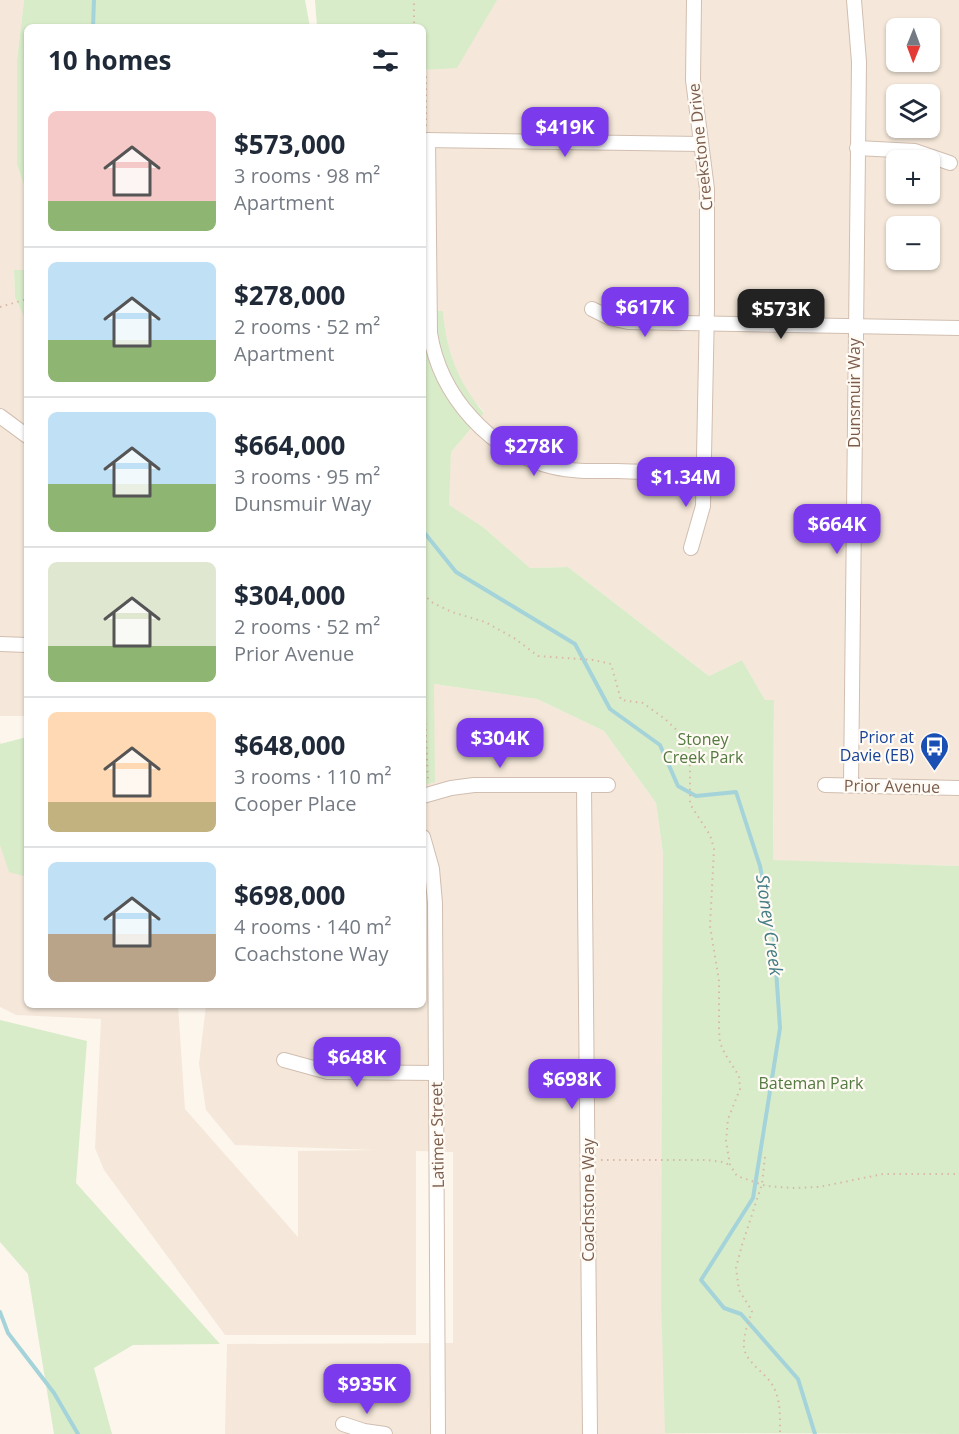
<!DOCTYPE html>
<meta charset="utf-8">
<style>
:root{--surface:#fff;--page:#f2f2f3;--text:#1f2937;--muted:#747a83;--line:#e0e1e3;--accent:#7c3aed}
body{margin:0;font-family:"Open Sans",sans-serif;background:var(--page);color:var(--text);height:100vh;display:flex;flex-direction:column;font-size:22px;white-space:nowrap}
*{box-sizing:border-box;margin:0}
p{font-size:20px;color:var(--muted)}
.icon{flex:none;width:33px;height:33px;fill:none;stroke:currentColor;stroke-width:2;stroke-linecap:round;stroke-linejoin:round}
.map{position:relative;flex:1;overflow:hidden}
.sheet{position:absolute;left:24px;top:24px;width:402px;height:984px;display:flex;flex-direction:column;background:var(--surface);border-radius:9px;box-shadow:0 2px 4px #0004}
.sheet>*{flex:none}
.needle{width:39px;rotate:181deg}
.controls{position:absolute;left:886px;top:18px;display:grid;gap:12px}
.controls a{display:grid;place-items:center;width:54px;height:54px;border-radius:9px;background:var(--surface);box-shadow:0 2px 4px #0004;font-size:30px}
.price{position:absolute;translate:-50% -51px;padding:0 14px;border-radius:12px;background:var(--accent);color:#fff;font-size:20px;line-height:39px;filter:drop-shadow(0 2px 3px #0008)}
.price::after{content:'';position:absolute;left:50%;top:36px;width:18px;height:14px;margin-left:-9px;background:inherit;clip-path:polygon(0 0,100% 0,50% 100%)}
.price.current{background:#222;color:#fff}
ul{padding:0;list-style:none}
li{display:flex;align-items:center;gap:18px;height:150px;padding:0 24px}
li+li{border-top:2px solid var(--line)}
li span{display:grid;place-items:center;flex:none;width:168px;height:120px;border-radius:9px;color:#555}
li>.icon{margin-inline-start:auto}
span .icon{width:72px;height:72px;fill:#fffc;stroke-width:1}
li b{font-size:26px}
h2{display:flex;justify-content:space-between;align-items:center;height:72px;padding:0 24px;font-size:26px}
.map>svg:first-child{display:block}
</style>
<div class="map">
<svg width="959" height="1434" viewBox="0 0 959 1434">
<rect width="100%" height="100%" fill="#fdf6ec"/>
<g fill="#f5e8da" fill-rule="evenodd">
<polygon points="0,0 24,0 17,60 17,165 27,194 27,270 14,271 15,297 27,324 27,716 0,716"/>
<path d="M430 0H959V866L773 861 774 700H765L742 660 709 676 568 567 530 568 483 527 448 505 451 452 484 412 470 396 459 377 451 358 445 333 443 312 423 311V70H429ZM897 28H930V62H897ZM897 94H930V128H897ZM897 160H930V194H897ZM897 226H930V260H897Z"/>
<polygon points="423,675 434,684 537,699 604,731 656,803 663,854 665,1433 722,1434 225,1434 227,1344 453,1343 453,1152 416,1151 416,1335 225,1335 104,1170 95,1148 101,1019 16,1015 0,1007 0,741 9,776 27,871 27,1005 178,1005 185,1109 298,1237 298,1151 374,1150 235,1145 206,1110 199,1064 206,1005 423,1005"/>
</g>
<g fill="#d8ecc9">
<polygon points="24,0 305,0 310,27 27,27 27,194 17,165 17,60"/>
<polygon points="315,0 497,0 457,68 423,70 423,27 317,27"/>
<polygon points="14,270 27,270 27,324 15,297"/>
<path d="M423 311H443C446 351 458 382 484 413L451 452 449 505 483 527 530 568 568 567 709 676 742 660 765 700H774L773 860 959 866V1434L665 1433 661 1299 663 854 656 803 604 731 537 699 434 684 435 782 424 785Z"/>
<polygon points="27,737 27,877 9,872 0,845 0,744"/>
<polygon points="0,1020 87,1041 76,1183 220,1344 133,1345 94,1368 112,1434 54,1434 28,1274 0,1242"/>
</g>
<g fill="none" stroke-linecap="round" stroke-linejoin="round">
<g stroke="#a5d3da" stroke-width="4">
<polyline points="93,27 94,0"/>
<polyline points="423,531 456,572 575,644 610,709 660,745 678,786 696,796 736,792 760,866 774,940 780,1028 753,1198 701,1280 724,1308 741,1314 798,1379 815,1434"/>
<polyline points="0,1312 8,1333 54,1393 78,1434"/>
</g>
<defs>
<g id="minor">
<polyline points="423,140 701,144"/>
<path d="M428 140 430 333C440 396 490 452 553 467 574 472 596 471 617 471 646 472 675 473 704 473"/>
<polyline points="857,148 915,151 950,163"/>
<polyline points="592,309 610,318 628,322 959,328"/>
<polyline points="0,416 27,436"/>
<polyline points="691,548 703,506 707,307 707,189 693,80 694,0"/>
<polyline points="0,644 27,645"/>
<polyline points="584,785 590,1434"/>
<polyline points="825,785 959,788"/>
<polyline points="851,785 859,62 854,0"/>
<polyline points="423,796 451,788 474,785 608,785"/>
<polyline points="423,837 432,869 435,903 438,1434"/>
<polyline points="284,1060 328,1072 436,1073"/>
<polyline points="343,1424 364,1431 385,1434"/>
</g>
</defs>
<use href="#minor" stroke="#d1beb0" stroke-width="16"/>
<g stroke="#d9b8a5" stroke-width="2" stroke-dasharray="1.5 4.5" stroke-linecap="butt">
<polyline points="410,27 414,24 414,0"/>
<polyline points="423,65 426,75 426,128"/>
<polyline points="0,307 27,299"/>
<polyline points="423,594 433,603 452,612 485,622 514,638 538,656 594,660 611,664 621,700 643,703 665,719 686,739 690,750 690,804 710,835 714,849 710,926 719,981 719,1030 720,1043 725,1054 739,1076 740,1089 728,1119 726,1141 730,1165 737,1176 766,1186 792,1188 819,1187 883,1174 959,1174"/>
<polyline points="423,669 428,781"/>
<path d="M765 1157 762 1184 742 1245 736 1268 739 1290 752 1311C749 1321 744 1333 744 1343 742 1362 767 1372 774 1388 781 1402 780 1419 780 1434"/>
<polyline points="601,1160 707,1160 722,1162 730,1165"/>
</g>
<use href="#minor" stroke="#fff" stroke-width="14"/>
</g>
<defs>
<symbol id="bus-pin" viewBox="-11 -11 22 30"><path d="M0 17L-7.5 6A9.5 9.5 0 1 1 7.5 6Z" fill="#1a4fb4" stroke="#fffaf3"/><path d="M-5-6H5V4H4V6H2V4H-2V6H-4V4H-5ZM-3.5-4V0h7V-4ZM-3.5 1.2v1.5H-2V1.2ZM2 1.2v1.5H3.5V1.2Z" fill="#fff"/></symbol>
</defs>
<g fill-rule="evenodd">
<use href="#bus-pin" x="918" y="730" width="33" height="45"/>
</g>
<g text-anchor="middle" stroke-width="4.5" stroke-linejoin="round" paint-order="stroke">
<g font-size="16" fill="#7a5c4d" stroke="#fffaf3">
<text transform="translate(700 147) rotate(-96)" y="6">Creekstone Drive</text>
<text transform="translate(854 393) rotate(-90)" y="6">Dunsmuir Way</text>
<text transform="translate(892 786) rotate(1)" y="6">Prior Avenue</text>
<text transform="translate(437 1135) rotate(-91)" y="6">Latimer Street</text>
<text transform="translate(588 1200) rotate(-90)" y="6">Coachstone Way</text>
</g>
<g font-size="16" fill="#164399" stroke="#fffaf3" text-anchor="end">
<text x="914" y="743">Prior at<tspan x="914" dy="18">Davie (EB)</tspan></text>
</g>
<g font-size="16" fill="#537a41" stroke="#fffaf3">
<text x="703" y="745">Stoney<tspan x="703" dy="18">Creek Park</tspan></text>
<text x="811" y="1089">Bateman Park</text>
</g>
<g font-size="18" font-style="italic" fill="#437c86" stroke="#fffaf3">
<text transform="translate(769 925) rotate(82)" y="6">Stoney Creek</text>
</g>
</g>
</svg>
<div class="controls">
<a><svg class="needle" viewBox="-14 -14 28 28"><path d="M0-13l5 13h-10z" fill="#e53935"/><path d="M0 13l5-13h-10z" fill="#747a83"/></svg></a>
<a><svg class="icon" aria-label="layers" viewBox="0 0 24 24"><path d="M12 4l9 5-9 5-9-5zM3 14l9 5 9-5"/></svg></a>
<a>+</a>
<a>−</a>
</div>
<b class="price" style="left:565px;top:158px">$419K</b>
<b class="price" style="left:645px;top:338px">$617K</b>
<b class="price current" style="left:781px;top:340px">$573K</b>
<b class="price" style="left:534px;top:477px">$278K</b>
<b class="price" style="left:686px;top:508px">$1.34M</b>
<b class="price" style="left:837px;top:555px">$664K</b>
<b class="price" style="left:500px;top:769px">$304K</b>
<b class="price" style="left:357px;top:1088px">$648K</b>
<b class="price" style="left:572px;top:1110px">$698K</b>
<b class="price" style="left:367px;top:1415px">$935K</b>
<section class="sheet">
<h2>10 homes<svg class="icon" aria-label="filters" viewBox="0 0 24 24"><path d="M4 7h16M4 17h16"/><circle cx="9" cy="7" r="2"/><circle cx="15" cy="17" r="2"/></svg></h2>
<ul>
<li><span style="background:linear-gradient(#f6c9c9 75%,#8fb573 0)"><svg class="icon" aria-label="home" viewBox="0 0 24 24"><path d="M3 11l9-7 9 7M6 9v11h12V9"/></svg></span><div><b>$573,000</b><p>3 rooms · 98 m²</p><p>Apartment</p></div></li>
<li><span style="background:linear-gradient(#bfe0f5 65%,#8fb573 0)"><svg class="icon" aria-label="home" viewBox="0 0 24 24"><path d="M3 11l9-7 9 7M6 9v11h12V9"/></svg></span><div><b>$278,000</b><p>2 rooms · 52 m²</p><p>Apartment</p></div></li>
<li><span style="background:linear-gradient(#bfe0f5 60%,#8fb573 0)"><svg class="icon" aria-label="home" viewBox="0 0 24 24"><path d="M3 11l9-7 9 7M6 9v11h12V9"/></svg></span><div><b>$664,000</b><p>3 rooms · 95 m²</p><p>Dunsmuir Way</p></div></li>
<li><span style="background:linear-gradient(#dfe7d0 70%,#8fb573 0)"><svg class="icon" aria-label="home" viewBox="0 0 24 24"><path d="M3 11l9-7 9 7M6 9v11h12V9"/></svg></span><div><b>$304,000</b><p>2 rooms · 52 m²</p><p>Prior Avenue</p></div></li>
<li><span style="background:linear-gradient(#ffd9b3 75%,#c2b280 0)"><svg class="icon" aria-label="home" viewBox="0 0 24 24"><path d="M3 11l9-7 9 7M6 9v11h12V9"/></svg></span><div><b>$648,000</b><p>3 rooms · 110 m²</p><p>Cooper Place</p></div></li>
<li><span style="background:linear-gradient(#bfe0f5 60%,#b9a48a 0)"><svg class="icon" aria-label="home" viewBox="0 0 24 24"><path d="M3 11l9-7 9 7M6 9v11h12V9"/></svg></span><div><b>$698,000</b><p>4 rooms · 140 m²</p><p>Coachstone Way</p></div></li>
</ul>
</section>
</div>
